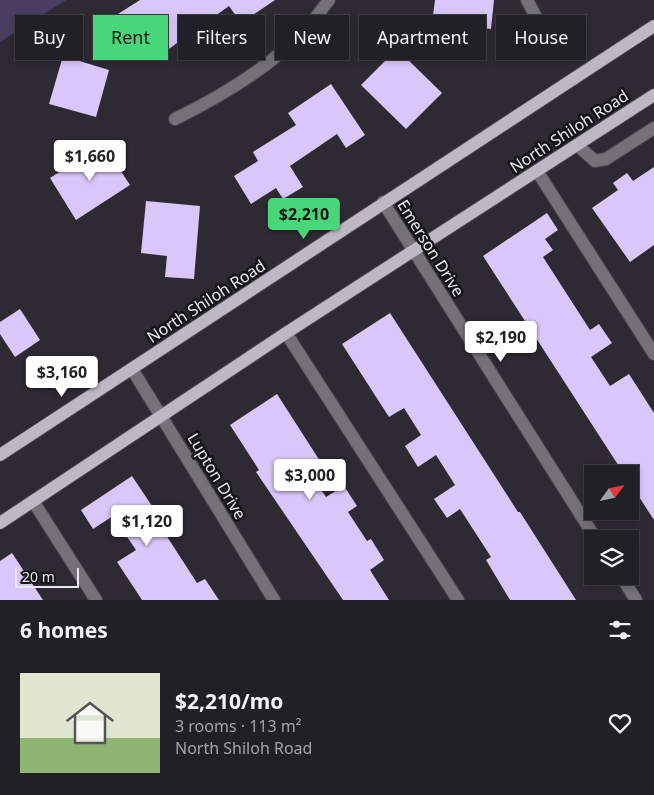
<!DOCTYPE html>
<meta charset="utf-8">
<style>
:root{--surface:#222027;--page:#2e2d33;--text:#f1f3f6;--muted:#a2a3a7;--line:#3f3e44;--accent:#48d778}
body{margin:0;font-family:"Noto Sans",sans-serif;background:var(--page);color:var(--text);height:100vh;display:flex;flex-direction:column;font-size:19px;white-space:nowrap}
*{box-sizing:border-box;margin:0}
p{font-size:16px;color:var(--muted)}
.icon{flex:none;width:28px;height:28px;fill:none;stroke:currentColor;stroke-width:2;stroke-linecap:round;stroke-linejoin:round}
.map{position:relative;height:600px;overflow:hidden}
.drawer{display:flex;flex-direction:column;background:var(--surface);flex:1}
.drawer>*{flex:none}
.hud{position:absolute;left:15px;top:15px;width:625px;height:45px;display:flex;gap:10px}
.needle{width:32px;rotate:57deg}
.controls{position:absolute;left:584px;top:465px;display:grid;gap:10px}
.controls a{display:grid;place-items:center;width:55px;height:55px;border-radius:0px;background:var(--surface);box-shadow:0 2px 8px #0003,0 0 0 1px var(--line);font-size:25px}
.scale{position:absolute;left:15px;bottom:12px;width:64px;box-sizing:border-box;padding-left:5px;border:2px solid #ebe9f0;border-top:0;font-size:14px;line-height:18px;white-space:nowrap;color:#ebe9f0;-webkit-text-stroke:4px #151418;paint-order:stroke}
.price{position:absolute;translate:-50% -42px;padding:0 11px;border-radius:5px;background:#fff;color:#222;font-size:16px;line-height:32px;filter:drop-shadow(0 1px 2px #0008)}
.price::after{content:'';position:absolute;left:50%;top:30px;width:15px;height:11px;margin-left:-8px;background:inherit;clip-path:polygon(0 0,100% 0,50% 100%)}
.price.current{background:var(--accent);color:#111}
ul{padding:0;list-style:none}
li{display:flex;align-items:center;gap:15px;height:125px;padding:0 20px}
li+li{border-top:1px solid var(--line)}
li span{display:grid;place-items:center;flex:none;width:140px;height:100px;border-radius:0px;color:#555}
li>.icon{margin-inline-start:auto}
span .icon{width:60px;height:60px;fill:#fffc;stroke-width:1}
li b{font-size:21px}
h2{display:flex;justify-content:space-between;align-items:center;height:60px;padding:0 20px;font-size:21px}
.pill{padding:0 18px;border-radius:0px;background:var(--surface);box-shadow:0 2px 8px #0003,0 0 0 1px var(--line);font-size:18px;line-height:45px}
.pill.current{background:var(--accent);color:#111}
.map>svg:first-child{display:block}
</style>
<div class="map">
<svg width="654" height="600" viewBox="0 0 654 600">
<rect width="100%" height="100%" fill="#2e2a34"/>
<polygon fill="#4b3d62" points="0,0 66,0 0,42"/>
<g fill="#d9c7fa">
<polygon points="140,0 275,0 241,23 229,6 166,51 152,29 127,45 110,19"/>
<polygon points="435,0 494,0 491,29 475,27 472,51 429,46"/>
<polygon points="397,49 442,93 406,129 361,85"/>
<polygon points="63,56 109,70 96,117 49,104"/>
<polygon points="331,84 365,135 346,148 337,134 290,166 303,187 283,199 276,188 251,204 234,176 258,161 253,152 296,125 288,113"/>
<polygon points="103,144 130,185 76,220 50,178"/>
<polygon points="654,167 654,245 630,262 592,208 618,190 613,183 627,173 633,181"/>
<polygon points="146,201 200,206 194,279 165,277 167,256 141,253"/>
<polygon points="547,213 558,230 545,239 553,250 543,257 590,330 599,324 612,343 591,357 610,386 629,374 654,413 654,520 630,483 630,474 624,474 483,256"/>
<polygon points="20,309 40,340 15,357 0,334 0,322"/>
<polygon points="390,313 518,512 520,512 576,600 510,600 486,560 491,557 460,509 447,518 434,499 455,485 436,455 418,467 405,446 421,435 404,408 389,417 342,344"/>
<polygon points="277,394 320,461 307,469 326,497 344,486 357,506 348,512 367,541 371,539 384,560 370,570 389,600 343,600 256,472 259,470 230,425"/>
<polygon points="132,476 158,515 155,518 197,583 205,579 219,600 142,600 117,562 136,550 113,516 93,529 81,510"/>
<polygon points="12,553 43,600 0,600 0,561"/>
</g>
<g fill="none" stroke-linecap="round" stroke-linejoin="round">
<defs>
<g id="minor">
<polyline points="527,0 552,47"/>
<path d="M175 119C222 96 269 68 305 30 314 21 321 10 329 0"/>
<polyline points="577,145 595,161 606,159 654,128"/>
<polyline points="537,171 654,354"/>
<polyline points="383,202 596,539"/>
<polyline points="286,333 458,600"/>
<polyline points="132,369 274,600"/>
<polyline points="33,501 96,600"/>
<polyline points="621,576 636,600"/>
</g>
<g id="major">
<polyline points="0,455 654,26"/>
<polyline points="0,523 286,333 654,95"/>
</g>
</defs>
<use href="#minor" stroke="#48454e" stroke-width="14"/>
<use href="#major" stroke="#48454e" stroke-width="14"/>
<use href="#minor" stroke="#747278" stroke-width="12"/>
<use href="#major" stroke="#bcb9c4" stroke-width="12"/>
</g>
<g text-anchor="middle" stroke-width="5" stroke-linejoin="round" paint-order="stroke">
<g font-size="16" fill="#ebe9f0" stroke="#151418">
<text transform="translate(569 131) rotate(-33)" y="6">North Shiloh Road</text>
<text transform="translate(431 248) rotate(58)" y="6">Emerson Drive</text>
<text transform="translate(206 301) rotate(-33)" y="6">North Shiloh Road</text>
<text transform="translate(217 476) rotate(59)" y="6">Lupton Drive</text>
</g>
</g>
</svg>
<div class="controls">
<a><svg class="needle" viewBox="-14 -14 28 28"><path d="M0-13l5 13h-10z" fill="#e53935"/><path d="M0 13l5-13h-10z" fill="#a2a3a7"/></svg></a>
<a><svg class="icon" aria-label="layers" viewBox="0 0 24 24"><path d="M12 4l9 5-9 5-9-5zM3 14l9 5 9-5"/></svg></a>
</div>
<div class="scale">20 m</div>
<b class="price" style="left:90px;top:182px">$1,660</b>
<b class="price current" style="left:304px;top:240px">$2,210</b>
<b class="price" style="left:501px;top:363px">$2,190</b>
<b class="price" style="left:62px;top:398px">$3,160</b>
<b class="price" style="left:310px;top:501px">$3,000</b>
<b class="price" style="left:147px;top:547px">$1,120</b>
<div class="hud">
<a class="pill">Buy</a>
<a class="pill current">Rent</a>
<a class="pill">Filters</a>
<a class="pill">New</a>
<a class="pill">Apartment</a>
<a class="pill">House</a>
</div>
</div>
<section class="drawer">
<h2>6 homes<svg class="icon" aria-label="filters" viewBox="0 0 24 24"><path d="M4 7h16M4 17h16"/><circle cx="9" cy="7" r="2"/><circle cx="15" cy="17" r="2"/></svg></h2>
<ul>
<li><span style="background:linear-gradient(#dfe7d0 65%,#8fb573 0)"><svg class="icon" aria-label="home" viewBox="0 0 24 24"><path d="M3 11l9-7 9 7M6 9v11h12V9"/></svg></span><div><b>$2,210/mo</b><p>3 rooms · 113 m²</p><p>North Shiloh Road</p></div><svg class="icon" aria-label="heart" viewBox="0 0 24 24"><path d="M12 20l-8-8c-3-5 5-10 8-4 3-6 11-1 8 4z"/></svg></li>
</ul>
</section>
